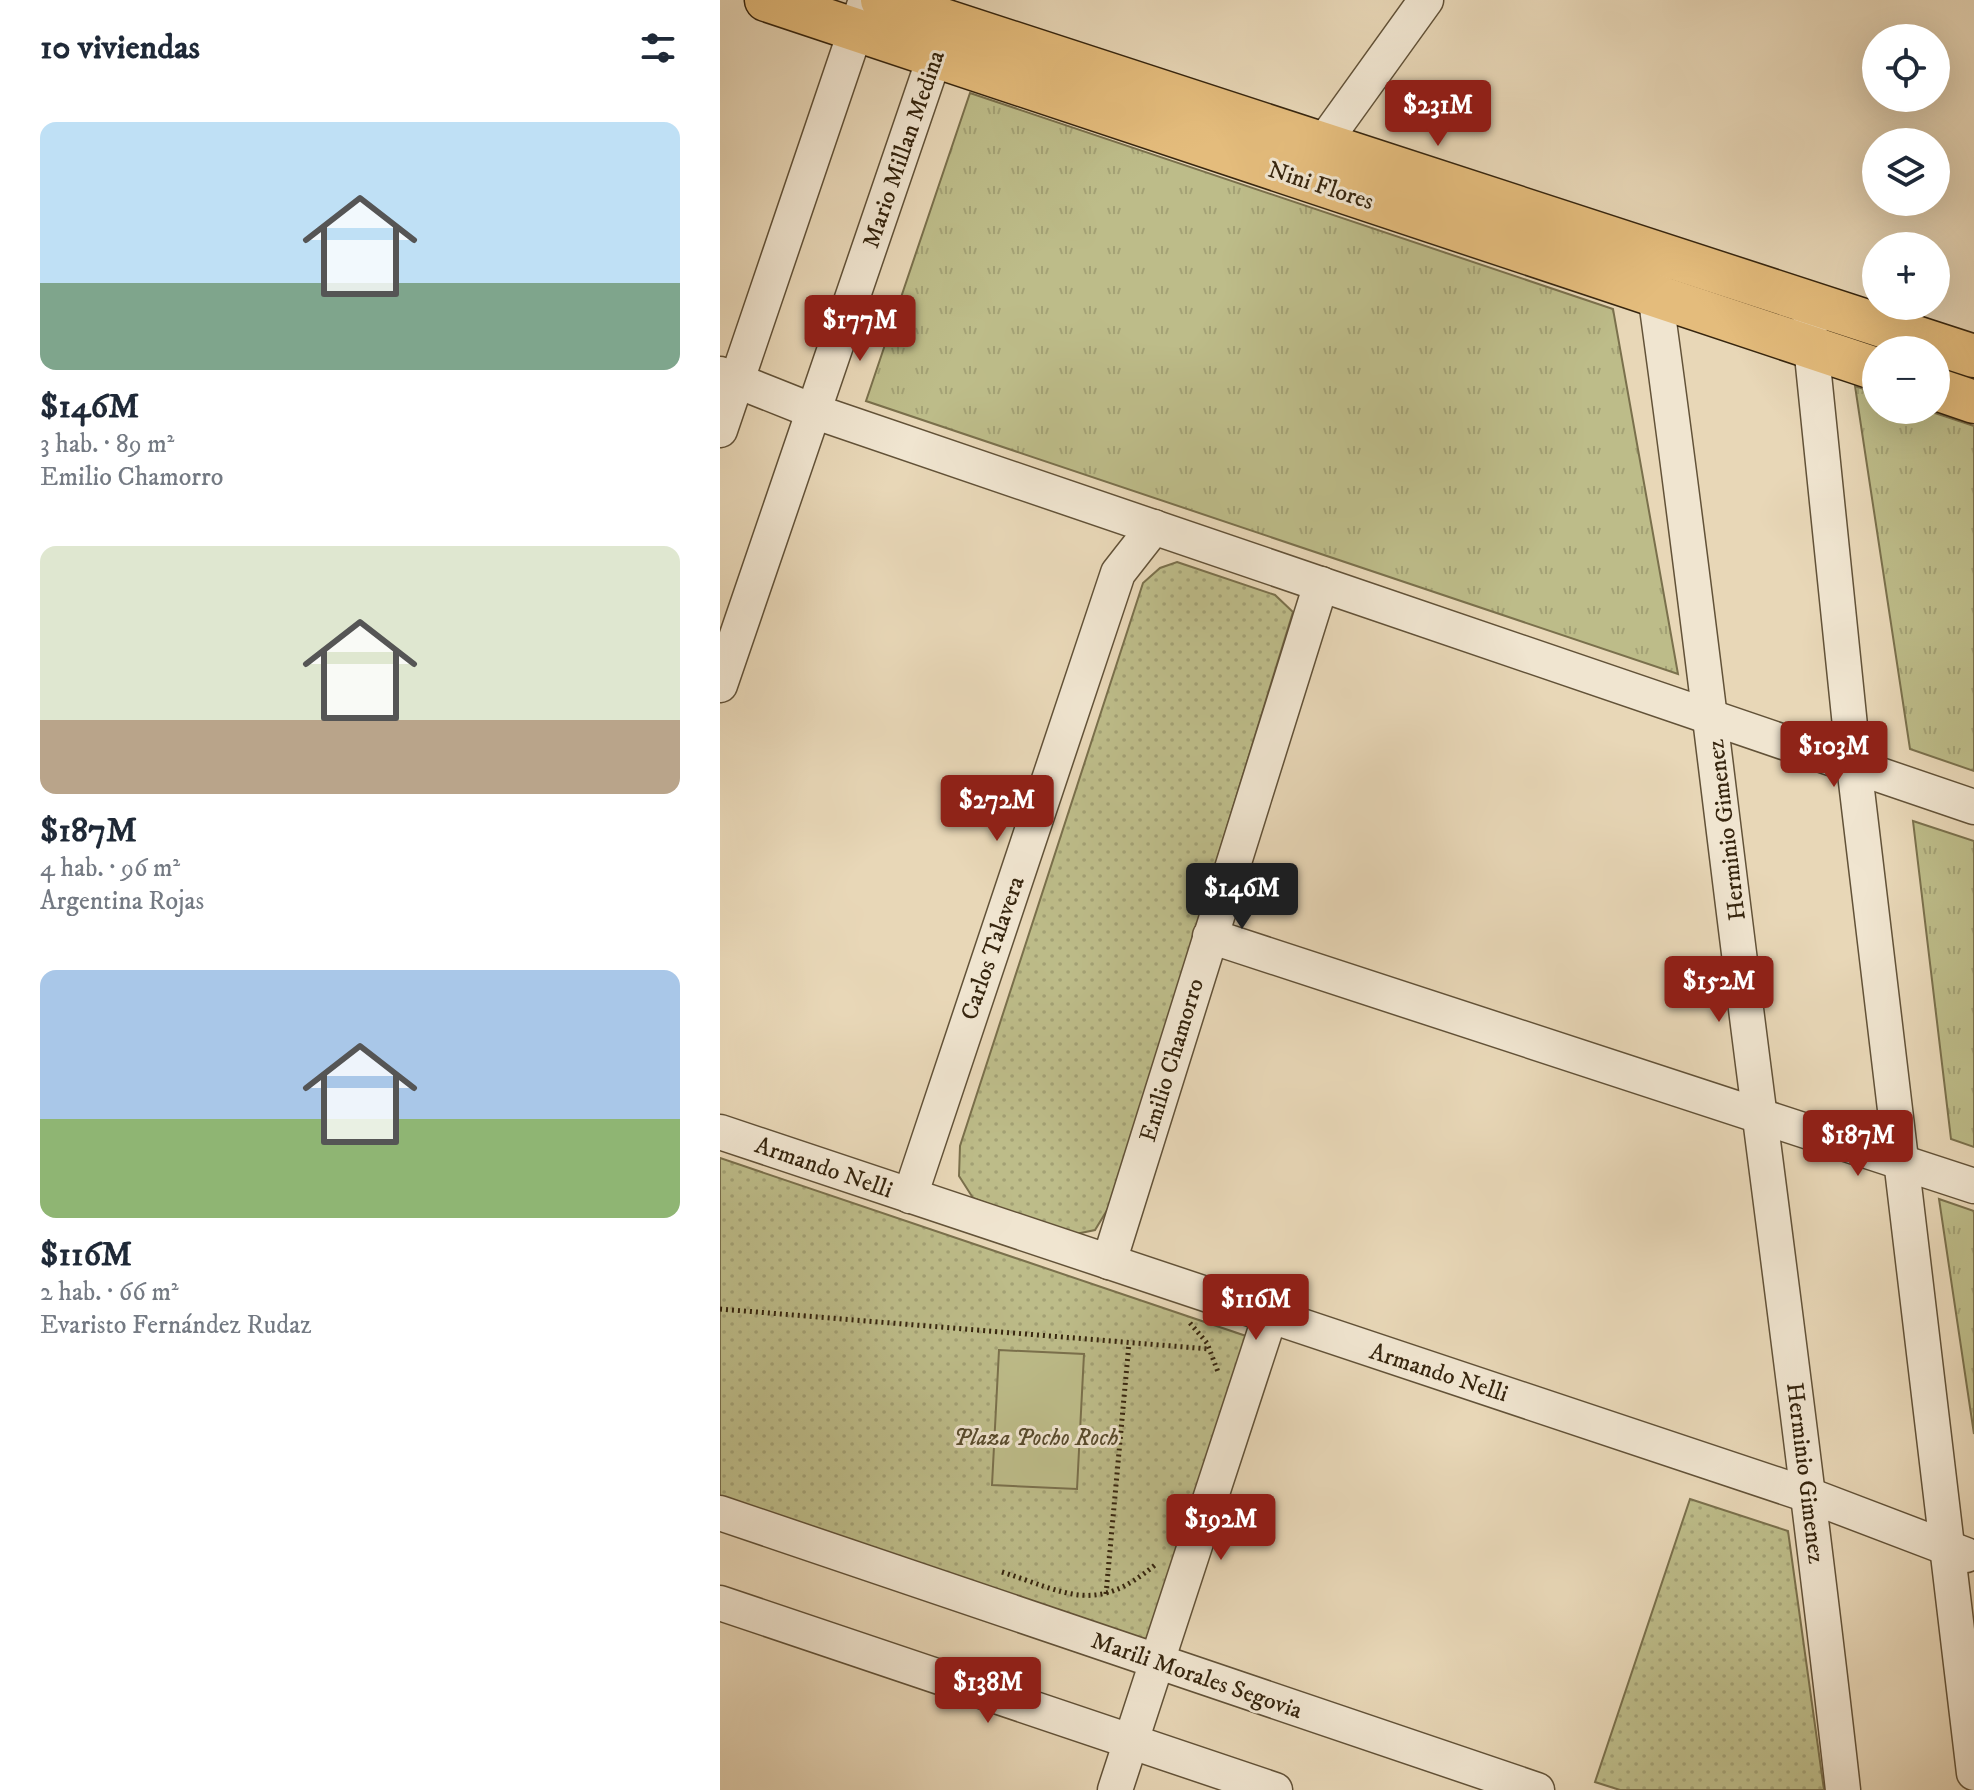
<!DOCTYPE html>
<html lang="es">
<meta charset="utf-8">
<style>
:root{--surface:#fff;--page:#f6f6f7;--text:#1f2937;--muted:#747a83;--accent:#8f2418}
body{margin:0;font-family:"IM FELL DW Pica",serif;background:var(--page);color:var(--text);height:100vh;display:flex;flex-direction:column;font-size:30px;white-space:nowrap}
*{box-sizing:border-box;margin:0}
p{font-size:26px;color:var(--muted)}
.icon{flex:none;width:44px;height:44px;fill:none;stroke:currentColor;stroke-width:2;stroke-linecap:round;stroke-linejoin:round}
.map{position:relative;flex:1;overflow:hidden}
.panel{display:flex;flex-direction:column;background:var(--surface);width:720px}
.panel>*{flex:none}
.fabs{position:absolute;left:1142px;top:24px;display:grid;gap:16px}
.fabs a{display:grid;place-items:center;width:88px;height:88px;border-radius:50%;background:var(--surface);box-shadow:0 8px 32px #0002;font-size:40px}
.price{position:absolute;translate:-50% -68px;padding:0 18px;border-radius:8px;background:var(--accent);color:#fff;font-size:26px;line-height:52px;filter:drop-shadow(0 2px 4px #0008)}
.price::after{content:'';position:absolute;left:50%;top:48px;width:24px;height:18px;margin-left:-12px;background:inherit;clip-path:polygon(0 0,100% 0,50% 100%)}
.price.on{background:#222;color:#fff}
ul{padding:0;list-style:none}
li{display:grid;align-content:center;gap:16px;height:424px;padding:0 40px}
li span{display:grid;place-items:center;height:248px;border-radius:16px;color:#555}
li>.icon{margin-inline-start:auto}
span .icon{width:144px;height:144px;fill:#fffc;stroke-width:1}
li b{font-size:34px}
h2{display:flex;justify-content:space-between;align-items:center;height:96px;padding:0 40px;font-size:34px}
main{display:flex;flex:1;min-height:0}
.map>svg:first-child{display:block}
</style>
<main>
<section class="panel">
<h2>10 viviendas<svg class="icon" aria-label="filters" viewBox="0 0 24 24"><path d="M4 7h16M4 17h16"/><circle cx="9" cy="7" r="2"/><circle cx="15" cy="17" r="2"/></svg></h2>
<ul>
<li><span style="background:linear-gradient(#bfe0f5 65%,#7fa58c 0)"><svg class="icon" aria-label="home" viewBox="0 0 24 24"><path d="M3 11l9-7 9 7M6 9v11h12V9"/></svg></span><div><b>$146M</b><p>3 hab. · 89 m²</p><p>Emilio Chamorro</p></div></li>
<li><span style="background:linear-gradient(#dfe7d0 70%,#b9a48a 0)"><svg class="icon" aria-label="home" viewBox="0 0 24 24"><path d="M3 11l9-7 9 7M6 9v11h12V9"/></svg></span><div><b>$187M</b><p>4 hab. · 96 m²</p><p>Argentina Rojas</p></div></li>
<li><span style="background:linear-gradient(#a9c7e8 60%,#8fb573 0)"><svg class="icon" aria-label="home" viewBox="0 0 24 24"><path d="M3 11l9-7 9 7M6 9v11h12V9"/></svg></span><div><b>$116M</b><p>2 hab. · 66 m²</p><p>Evaristo Fernández Rudaz</p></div></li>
</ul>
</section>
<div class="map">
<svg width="1254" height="1790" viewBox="0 0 1254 1790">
<defs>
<pattern id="grass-tufts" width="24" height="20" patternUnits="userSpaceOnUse" patternTransform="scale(2)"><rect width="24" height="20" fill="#bdbc89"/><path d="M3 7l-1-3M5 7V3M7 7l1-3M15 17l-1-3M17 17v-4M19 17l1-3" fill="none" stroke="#a3a175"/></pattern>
<pattern id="park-dots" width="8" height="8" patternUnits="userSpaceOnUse" patternTransform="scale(2)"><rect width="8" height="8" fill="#bdbc89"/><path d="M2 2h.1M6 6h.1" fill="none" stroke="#a3a175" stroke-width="1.8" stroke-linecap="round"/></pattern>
</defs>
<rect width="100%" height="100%" fill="#e8d7b7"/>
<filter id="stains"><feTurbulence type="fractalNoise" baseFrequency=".0025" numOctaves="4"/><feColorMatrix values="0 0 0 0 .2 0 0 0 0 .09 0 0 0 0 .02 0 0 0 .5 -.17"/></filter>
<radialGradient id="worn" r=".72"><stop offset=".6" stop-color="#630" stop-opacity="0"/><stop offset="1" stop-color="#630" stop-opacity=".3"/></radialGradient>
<g fill="url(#grass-tufts)" stroke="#7a704c" stroke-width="2">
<polygon points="250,93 893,309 958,674 146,401"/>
<polygon points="1135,386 1156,393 1156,410 1206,410 1254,426 1254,771 1190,749"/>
<polygon points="1193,821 1254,841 1254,1147 1231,1139"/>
<polygon points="1219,1199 1254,1211 1254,1434"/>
</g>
<g fill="url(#park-dots)" stroke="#7a704c" stroke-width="2">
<polygon points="457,562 555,595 573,612 392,1202 375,1230 351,1235 253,1198 239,1176 240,1146 423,583 440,568"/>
<polygon points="0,1158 529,1337 424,1646 0,1503"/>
<polygon points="970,1499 1068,1531 1104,1790 900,1790 875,1782"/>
</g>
<polygon fill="#bdbc89" stroke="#7a704c" stroke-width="2" points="279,1350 364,1354 357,1489 272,1485"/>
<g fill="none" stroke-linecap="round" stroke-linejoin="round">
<defs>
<g id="minor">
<polyline points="588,164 706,0"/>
<path d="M932 272C972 553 1003 836 1040 1118 1069 1342 1098 1566 1123 1790"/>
<polyline points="1089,326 1134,765 1254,1773"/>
<polyline points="0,374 93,411 1254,807"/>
<polyline points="0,430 146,0"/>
<polyline points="0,685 222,35"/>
<polyline points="490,936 1254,1186"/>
<polyline points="0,1132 1091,1496 1246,1555"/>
<polyline points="190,1196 398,573 434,527"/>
<polyline points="389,1262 601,584"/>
<polyline points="0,1513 817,1790"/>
<polyline points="0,1603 555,1790"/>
<polyline points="395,1790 550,1316"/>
</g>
<g id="major">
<polyline points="46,0 1156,369"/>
<polyline points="162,0 1254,356"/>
<polyline points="1216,389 1254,402"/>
</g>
</defs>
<use href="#minor" stroke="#625238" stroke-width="37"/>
<use href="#major" stroke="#36250e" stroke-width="45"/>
<g stroke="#36250e" stroke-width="5" stroke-dasharray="2 4" stroke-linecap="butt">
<polyline points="0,1309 489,1349"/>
<polyline points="470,1323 487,1343 498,1372"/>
<path d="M282 1572C348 1593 375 1615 435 1565"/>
<polyline points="386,1594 409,1343"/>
</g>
<use href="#minor" stroke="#f0e5d0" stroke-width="34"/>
<use href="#major" stroke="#e4bc7c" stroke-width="42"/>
</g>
<g text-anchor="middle" stroke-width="6" stroke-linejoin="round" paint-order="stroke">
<g font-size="24" fill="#36250e" stroke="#f0e5d0">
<text transform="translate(183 149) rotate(-71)" y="8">Mario Millan Medina</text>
<text transform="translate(601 185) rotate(18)" y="8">Nini Flores</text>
<text transform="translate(1006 830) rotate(-97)" y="8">Herminio Gimenez</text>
<text transform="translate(272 948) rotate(-71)" y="8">Carlos Talavera</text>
<text transform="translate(451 1060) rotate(-73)" y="8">Emilio Chamorro</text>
<text transform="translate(104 1167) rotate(19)" y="8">Armando Nelli</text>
<text transform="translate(719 1372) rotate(18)" y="8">Armando Nelli</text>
<text transform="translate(1086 1473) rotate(83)" y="8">Herminio Gimenez</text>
<text transform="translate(477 1675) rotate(19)" y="8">Marili Morales Segovia</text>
</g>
<g font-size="24" font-style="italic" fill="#584b2d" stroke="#f0e5d0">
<text x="316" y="1445">Plaza Pocho Roch</text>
</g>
</g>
<rect width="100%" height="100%" filter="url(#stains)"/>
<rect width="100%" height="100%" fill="url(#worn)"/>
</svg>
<div class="fabs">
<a><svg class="icon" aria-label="locate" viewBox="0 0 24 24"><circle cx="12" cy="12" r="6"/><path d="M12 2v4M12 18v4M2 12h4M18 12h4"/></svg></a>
<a><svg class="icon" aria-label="layers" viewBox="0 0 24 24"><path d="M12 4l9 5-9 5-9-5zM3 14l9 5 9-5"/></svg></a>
<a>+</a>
<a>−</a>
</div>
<b class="price" style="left:718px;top:148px">$231M</b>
<b class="price" style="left:140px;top:363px">$177M</b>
<b class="price" style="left:1114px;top:789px">$103M</b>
<b class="price" style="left:277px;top:843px">$272M</b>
<b class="price on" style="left:522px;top:931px">$146M</b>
<b class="price" style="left:999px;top:1024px">$152M</b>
<b class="price" style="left:1138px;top:1178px">$187M</b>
<b class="price" style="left:536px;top:1342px">$116M</b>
<b class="price" style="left:501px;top:1562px">$192M</b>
<b class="price" style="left:268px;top:1725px">$138M</b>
</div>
</main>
